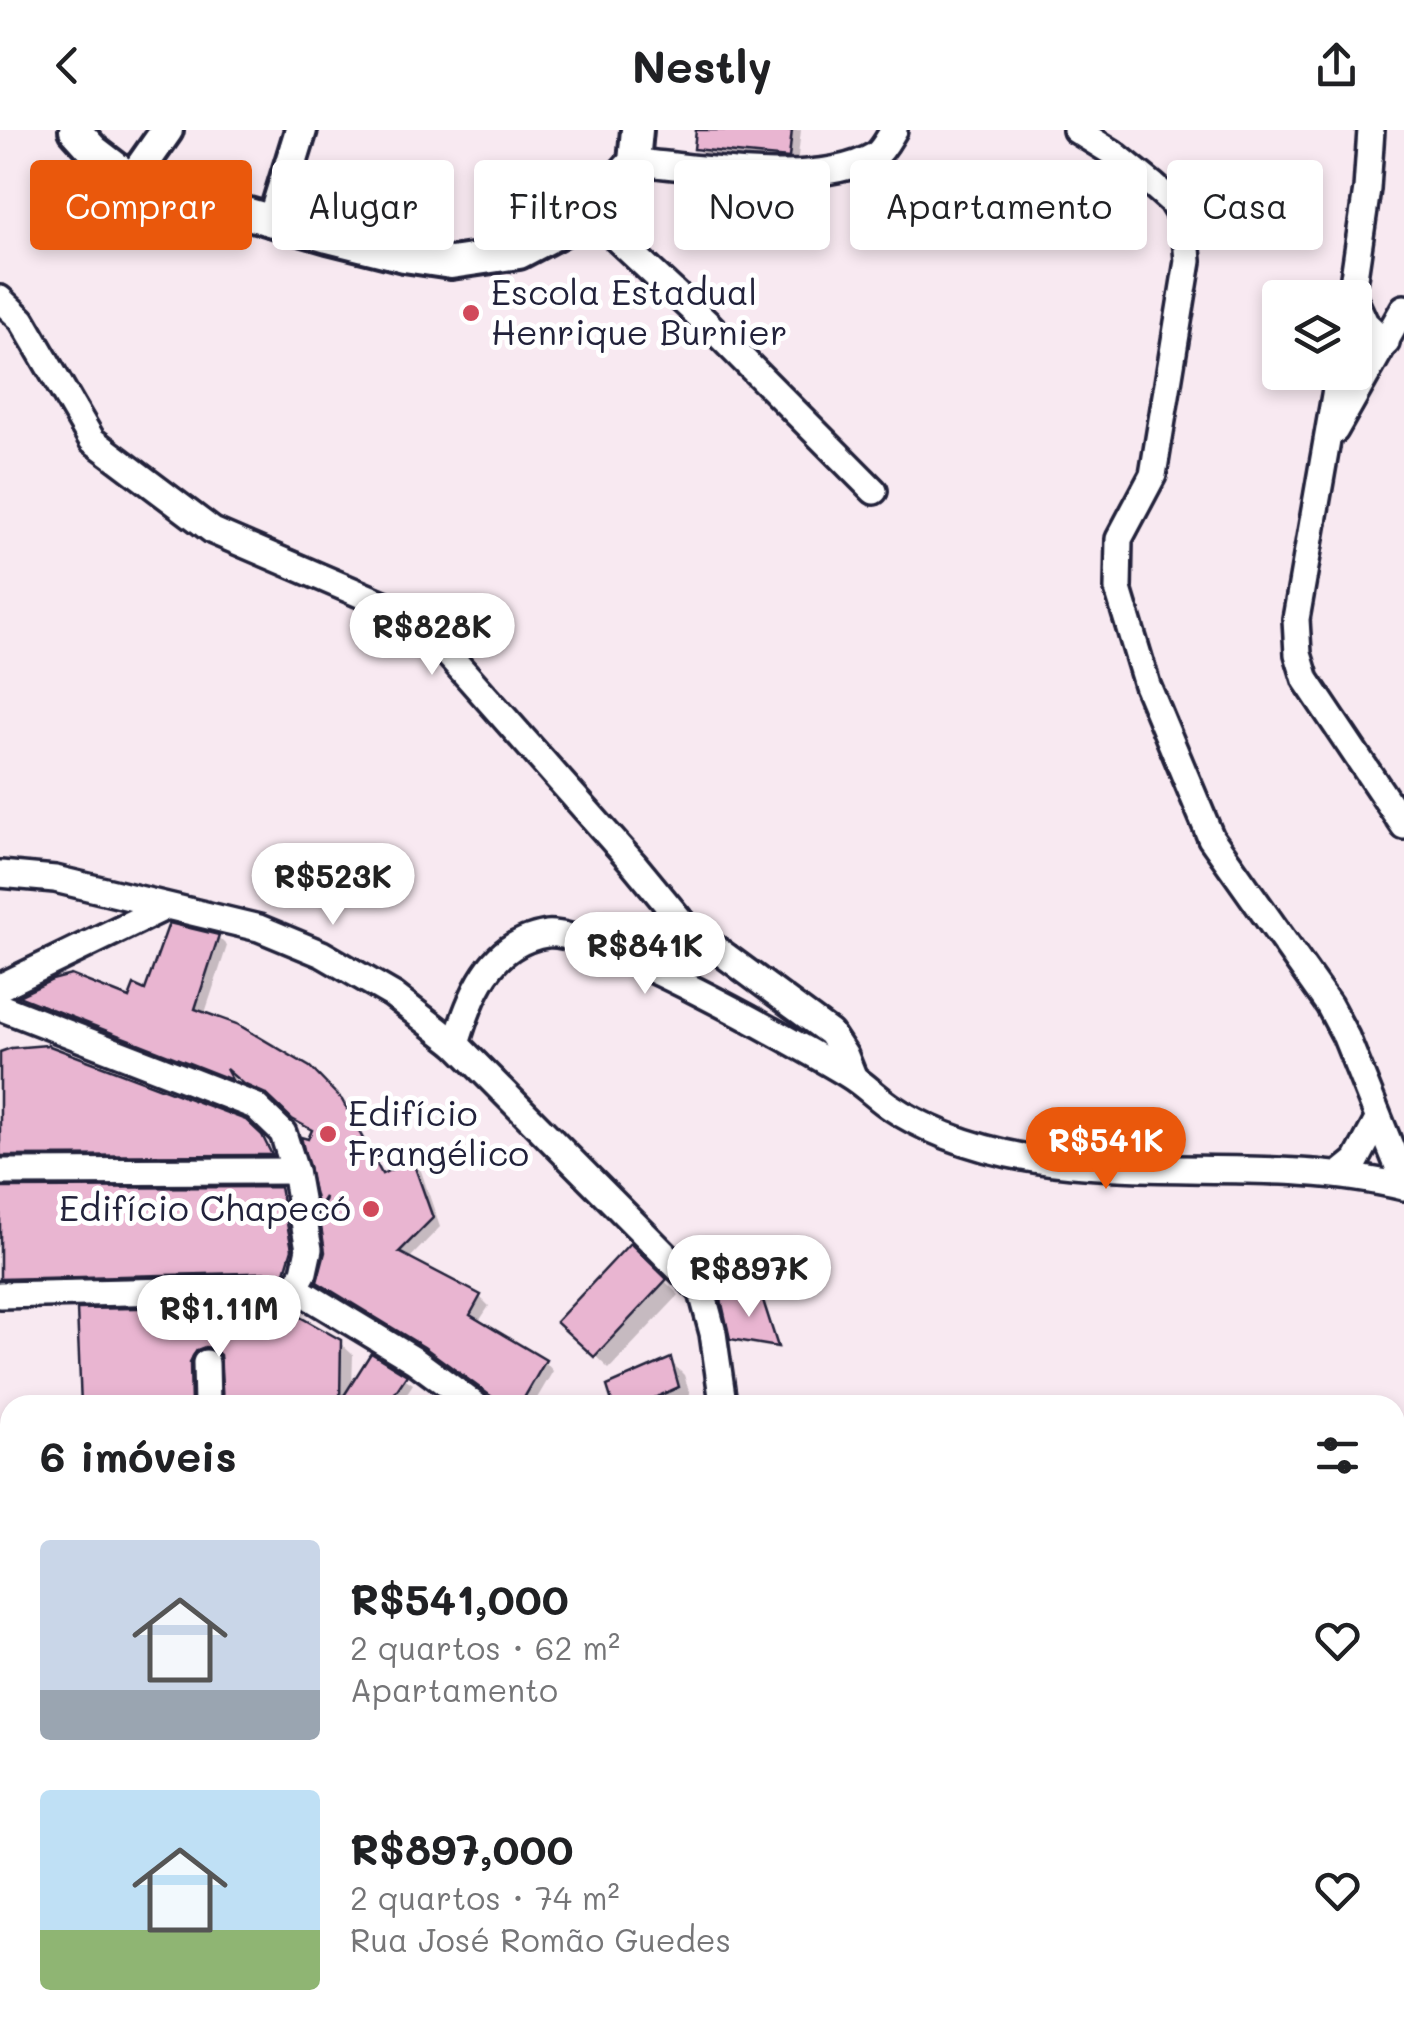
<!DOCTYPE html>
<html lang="pt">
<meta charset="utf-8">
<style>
:root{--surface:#fff;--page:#f2f2f2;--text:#202124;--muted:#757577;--accent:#ea580c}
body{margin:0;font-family:Mali,sans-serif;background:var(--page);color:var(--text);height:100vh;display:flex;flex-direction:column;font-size:38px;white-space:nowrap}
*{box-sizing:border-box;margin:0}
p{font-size:32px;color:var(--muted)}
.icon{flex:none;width:55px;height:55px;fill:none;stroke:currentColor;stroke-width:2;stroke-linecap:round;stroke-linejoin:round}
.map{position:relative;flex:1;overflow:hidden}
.panel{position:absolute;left:0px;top:1265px;width:1405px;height:640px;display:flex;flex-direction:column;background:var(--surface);border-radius:30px 30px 0 0;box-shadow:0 5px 15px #0003}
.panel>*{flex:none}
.guide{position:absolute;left:30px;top:30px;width:1345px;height:90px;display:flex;gap:20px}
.buttons{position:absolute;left:1262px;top:150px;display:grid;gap:20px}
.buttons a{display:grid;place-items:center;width:110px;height:110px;border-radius:10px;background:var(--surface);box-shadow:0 5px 15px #0003;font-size:50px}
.price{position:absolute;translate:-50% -85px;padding:0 22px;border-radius:35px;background:#fff;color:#222;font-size:32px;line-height:65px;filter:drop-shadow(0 2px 5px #0008)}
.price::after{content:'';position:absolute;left:50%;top:60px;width:30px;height:22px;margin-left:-15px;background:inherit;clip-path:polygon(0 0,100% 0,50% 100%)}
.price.on{background:var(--accent);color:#fff}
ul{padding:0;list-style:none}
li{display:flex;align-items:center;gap:30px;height:250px;padding:0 40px}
li span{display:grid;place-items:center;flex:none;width:280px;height:200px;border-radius:10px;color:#555}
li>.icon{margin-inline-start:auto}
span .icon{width:120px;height:120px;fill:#fffc;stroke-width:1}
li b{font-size:42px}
h2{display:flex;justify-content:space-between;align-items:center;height:120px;padding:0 40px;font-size:42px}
.tag{padding:0 35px;border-radius:10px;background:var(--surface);box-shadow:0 5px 15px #0003;font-size:35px;line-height:90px}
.tag.on{background:var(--accent);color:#fff}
header{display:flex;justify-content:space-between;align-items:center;height:130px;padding:0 40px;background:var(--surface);font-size:45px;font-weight:700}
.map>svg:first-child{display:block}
</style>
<header><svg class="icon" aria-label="back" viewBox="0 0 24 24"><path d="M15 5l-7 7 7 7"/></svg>Nestly<svg class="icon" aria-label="share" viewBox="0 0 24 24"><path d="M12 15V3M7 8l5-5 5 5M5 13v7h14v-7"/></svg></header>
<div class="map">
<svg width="1404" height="1905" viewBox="0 0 1404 1905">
<defs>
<pattern id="forest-crowns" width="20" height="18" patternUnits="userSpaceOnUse" patternTransform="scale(2.5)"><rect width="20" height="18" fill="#a9e2a7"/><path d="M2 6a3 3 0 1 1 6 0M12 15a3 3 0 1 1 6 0" fill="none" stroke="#91c291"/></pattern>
</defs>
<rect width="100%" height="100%" fill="#f8e9f1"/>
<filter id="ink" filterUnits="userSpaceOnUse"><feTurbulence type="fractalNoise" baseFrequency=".01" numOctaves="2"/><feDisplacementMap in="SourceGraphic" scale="20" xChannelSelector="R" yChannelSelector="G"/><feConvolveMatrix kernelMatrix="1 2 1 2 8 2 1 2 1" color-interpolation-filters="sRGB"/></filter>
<g filter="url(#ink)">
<polygon fill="url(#forest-crowns)" stroke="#668271" stroke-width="2.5" points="244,1895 912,1895 920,1905 224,1905"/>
<g fill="#0003">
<polygon points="698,0 801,0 797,35 705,27 696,18"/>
<polygon points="218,807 227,816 205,883 309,939 350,982 384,1045 412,1032 421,1041 440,1097 408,1130 480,1167 489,1176 478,1193 545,1232 553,1241 533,1275 504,1275 435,1225 329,1161 320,1152 328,1122 325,1081 320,1077 305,1011 310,1012 314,1003 278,972 254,962 230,939 237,955 30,875 22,867 131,871 146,864"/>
<polygon points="0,925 265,1012 274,1028 5,1029 0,1031"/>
<polygon points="0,1058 279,1060 283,1064 295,1124 289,1145 0,1153"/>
<polygon points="630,1117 679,1165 609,1239 560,1192"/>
<polygon points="760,1166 764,1170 779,1219 737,1212 732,1207"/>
<polygon points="193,1179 202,1188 339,1212 353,1225 352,1257 372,1226 413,1254 399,1275 224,1275 221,1229 212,1231 203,1275 82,1275"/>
<polygon points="670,1231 684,1245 692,1271 683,1275 616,1275"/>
<polygon points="432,1268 443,1275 405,1275"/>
</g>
<g fill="#e9b5d1" stroke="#22223b" stroke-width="2.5">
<polygon points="696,0 792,0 789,28 694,19"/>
<polygon points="169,793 219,805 195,879 237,894 310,937 342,970 382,1044 412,1029 433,1088 399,1122 481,1165 470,1185 546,1230 520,1275 503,1275 424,1217 317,1152 325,1122 320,1090 325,1067 318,1078 301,1007 308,1009 312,1000 292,989 266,964 243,954 226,939 232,950 18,866 52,850 71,845 129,868 134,855 145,860"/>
<polygon points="47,915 246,990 262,1005 272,1025 0,1026 0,922 11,918"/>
<polygon points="280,1057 292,1119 285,1142 0,1149 0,1058"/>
<polygon points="630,1113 667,1149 594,1227 556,1192"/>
<polygon points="761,1164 778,1217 730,1209 721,1169"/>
<polygon points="194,1177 194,1186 291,1182 341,1210 340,1272 371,1223 407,1245 387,1275 223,1275 220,1225 213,1218 205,1217 197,1220 190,1232 191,1275 81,1275 77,1179"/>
<polygon points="671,1228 679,1257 639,1275 613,1275 607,1256"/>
</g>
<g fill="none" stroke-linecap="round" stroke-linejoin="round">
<defs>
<g id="minor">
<polyline points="1076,0 1113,23 1154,56 1171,71 1185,94 1188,131 1153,345 1119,409 1118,459 1147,555 1211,708 1329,875 1346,907 1404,1051"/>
<path d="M634 32C700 37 817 60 876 25 883 20 889 8 894 0"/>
<polyline points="587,81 710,196 874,361"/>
<polyline points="1351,168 1367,59 1371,0"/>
<polyline points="0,169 22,190 92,310 213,401 416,488 633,733 685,796 830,903 845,926 853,946"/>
<polyline points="1355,171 1365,193 1386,213"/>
<polyline points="1339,242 1296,489 1298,524 1306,550 1404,696"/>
<polyline points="1335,300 1404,178"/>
<polyline points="0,744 55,749 259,798 322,824 393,865 456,914 702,1162 713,1203 723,1273"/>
<polyline points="0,857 165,777"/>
<polyline points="0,877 255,976 283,1003 295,1041 309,1119 304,1142 295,1158"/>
<path d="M456 914C471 866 489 813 547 804 593 798 801 916 849 945 864 954 876 967 891 977 907 988 928 998 945 1005 1091 1063 1254 1020 1404 1057"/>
<polyline points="0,1042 295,1041"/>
<polyline points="1340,1044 1356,1031 1378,990"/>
<polyline points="0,1165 295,1158 414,1230 475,1275"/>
<polyline points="206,1233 207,1275"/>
<polyline points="0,1473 10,1473"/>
<polyline points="0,1689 10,1689"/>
<polyline points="1395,1859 1404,1843"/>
<path d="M1257 1895C1276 1905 1308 1902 1331 1895"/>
</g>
<g id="major">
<polyline points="75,0 94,21 132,50 328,107 404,126 451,133 519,123 561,101 596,74 634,32 637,0"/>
<polyline points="132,50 167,0"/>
<polyline points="273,91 301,0"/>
</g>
</defs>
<use href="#minor" stroke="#22223b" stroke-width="32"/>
<use href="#major" stroke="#22223b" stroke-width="38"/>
<use href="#minor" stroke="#fff" stroke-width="25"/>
<use href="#major" stroke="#fff" stroke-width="30"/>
</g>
</g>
<g fill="#d1495b" stroke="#fff" stroke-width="4">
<circle cx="471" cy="183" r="10"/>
<circle cx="328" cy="1004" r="10"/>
<circle cx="371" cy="1079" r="10"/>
</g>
<g text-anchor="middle" stroke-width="10" stroke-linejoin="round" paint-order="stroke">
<g font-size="35" fill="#22223b" stroke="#fff" text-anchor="start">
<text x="491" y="175">Escola Estadual<tspan x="491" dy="40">Henrique Burnier</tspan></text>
<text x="348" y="996">Edifício<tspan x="348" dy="40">Frangélico</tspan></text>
<text x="351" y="1091" text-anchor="end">Edifício Chapecó</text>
</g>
</g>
</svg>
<div class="buttons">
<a><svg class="icon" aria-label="layers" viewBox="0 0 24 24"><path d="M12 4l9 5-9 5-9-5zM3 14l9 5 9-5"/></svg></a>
</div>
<b class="price" style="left:432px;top:548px">R$828K</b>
<b class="price" style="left:333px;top:798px">R$523K</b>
<b class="price" style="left:645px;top:867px">R$841K</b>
<b class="price on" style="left:1106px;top:1062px">R$541K</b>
<b class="price" style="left:749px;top:1190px">R$897K</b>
<b class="price" style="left:219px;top:1230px">R$1.11M</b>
<div class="guide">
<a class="tag on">Comprar</a>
<a class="tag">Alugar</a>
<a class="tag">Filtros</a>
<a class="tag">Novo</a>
<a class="tag">Apartamento</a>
<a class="tag">Casa</a>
</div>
<section class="panel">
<h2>6 imóveis<svg class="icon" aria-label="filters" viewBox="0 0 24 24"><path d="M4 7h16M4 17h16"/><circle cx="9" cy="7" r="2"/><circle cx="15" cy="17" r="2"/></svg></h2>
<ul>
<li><span style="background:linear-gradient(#c9d6e8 75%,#9aa5b1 0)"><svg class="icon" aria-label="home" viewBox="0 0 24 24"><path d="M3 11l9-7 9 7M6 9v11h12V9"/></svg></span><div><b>R$541,000</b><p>2 quartos · 62 m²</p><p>Apartamento</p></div><svg class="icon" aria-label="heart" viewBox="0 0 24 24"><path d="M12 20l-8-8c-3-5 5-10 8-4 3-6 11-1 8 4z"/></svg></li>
<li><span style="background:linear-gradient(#bfe0f5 70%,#8fb573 0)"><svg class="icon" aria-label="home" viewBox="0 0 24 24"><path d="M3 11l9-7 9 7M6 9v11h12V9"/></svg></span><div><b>R$897,000</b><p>2 quartos · 74 m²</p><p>Rua José Romão Guedes</p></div><svg class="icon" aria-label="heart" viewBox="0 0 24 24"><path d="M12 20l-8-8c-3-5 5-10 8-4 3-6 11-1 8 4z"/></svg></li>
</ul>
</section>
</div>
